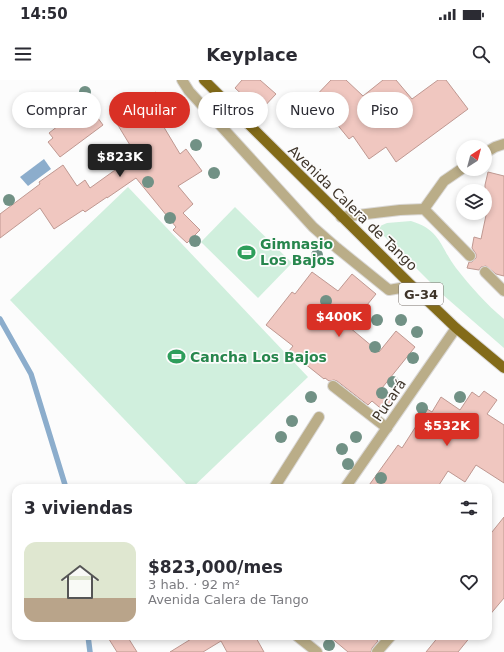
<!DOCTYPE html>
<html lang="es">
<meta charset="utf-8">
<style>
:root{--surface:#fff;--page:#f2f2f3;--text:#2b2b33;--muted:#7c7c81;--line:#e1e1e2;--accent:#d93025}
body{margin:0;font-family:"DejaVu Sans",sans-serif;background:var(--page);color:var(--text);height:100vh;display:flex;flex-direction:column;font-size:15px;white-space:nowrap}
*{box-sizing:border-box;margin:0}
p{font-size:13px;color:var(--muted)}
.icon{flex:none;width:22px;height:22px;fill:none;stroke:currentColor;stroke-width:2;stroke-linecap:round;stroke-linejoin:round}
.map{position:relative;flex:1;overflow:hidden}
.drawer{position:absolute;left:12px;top:404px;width:480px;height:156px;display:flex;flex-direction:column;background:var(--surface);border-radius:12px;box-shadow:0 2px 6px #0003}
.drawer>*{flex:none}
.top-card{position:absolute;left:12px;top:12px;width:480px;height:36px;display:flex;gap:8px}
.needle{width:26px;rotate:36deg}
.buttons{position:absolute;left:456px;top:60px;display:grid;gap:8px}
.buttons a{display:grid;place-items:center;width:36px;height:36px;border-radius:50%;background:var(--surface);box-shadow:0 2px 6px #0003;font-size:20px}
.price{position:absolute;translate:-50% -34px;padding:0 9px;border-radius:4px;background:var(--accent);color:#fff;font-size:13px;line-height:26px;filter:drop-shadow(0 1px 2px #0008)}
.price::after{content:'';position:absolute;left:50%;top:24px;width:12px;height:9px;margin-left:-6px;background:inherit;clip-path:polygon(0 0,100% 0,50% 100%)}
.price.on{background:#222;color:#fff}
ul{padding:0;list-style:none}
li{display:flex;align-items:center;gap:12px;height:100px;padding:0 12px}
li+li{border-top:1px solid var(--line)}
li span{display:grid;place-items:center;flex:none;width:112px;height:80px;border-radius:12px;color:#555}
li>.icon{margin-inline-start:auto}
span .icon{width:48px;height:48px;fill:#fffc;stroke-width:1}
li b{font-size:17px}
h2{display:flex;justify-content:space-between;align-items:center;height:48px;padding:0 12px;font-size:17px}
.pill{padding:0 14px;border-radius:18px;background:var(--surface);box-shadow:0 2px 6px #0003;font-size:14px;line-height:36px}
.pill.on{background:var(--accent);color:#fff}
.status{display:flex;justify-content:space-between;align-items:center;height:28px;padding:0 20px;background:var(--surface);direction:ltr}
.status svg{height:11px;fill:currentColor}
header{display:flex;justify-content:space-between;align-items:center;height:52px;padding:0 12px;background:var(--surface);font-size:18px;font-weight:600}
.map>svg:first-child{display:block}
</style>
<div class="status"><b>14:50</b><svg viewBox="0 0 49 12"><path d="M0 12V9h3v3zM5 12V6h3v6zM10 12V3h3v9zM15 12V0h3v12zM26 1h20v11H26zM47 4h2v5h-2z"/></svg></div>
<header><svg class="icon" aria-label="menu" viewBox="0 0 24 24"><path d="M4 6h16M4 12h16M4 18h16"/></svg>Keyplace<svg class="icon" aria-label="search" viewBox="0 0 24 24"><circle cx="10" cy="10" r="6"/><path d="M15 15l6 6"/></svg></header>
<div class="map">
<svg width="504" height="572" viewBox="0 0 504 572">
<rect width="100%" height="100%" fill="#fcfcfc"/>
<g fill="#d0efdd">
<polygon points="128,107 308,297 192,408 190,408 10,220"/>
<polygon points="235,127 292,183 258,218 201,162"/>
<path d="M411 141C441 150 440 167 456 188 471 207 486 224 504 239V268L442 214 379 151 380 146 387 143Z"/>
</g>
<polygon fill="#8cadcc" points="44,79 51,89 28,106 20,97"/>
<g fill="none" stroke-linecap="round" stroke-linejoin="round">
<g stroke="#8cadcc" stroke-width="5.5">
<polyline points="0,239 31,294 66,408"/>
<polyline points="88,556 90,572"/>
</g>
</g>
<g fill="#f0c7c0" stroke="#bf9891">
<polygon points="242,0 260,0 276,14 260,31 235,8"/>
<polygon points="331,0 346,0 363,16 383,0 396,0 412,19 438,0 446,0 468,29 396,82 386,67 369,79 353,56 349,59 331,37 329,40 310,22"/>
<polygon points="156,12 168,33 159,39 180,74 186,69 202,91 178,106 193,124 183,133 200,150 187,163 173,150 176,147 136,98 107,118 107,117 85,132 83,130 54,149 40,128 0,158 0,134 40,104 39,102 63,85 77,106 85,100 90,108 136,75 116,42 142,27 139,22"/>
<polygon points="92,30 103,45 60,77 48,62 53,58 49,53 63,42 65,44 78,34 81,38"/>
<polygon points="488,92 504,96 504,196 496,194 486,186 481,187 479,190 467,188 469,182 472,182 476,178 476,174 472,168 474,157 481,159 488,126 485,125 485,105"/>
<polygon points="312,192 338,211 352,194 376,214 349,247 379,272 396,251 415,267 382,308 396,319 385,332 372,321 368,325 337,301 334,300 329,301 325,298 324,299 289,271 293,266 266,245 292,212 295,214"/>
<polygon points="484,311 497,320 487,334 504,345 504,403 476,385 465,402 448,391 437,408 367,408 398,365 402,368 427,329 432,332 441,317 460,330 472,312 479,317"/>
<polygon points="504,437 504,518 488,537 488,457"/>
<polygon points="107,556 127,556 137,572 117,572"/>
<polygon points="196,556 255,556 264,572 227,572 221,561 203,572 170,572"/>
<polygon points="329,556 372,556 378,561 372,568 371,572 348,572"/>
<polygon points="439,556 471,556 458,572 426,572"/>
</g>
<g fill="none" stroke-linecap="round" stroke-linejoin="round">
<defs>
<g id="lane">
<polyline points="182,0 189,11 313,147 337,168 389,210 412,206"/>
<polyline points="485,73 495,67 504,64"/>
<polyline points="424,129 444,101 463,88"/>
<polyline points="341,137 400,130 424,129 470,176"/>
<polyline points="485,192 504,211"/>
<polyline points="333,306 387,348"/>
<polyline points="274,408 319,337"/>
</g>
<g id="street">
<polyline points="345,408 456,248"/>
<polyline points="297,556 317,572"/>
<polyline points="377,572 391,556"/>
</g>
<polyline id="primary" points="204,0 412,206 456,248 504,288"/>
</defs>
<use href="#lane" stroke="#dad8d6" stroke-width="12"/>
<use href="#street" stroke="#dad8d6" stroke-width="12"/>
<use href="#primary" stroke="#dad8d6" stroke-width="12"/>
<use href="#lane" stroke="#baad88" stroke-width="10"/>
<use href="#street" stroke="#baad88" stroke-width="10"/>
<use href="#primary" stroke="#836b19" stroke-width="10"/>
</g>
<g fill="#719185">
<circle cx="85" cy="12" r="6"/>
<circle cx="58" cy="21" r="6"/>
<circle cx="35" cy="40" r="6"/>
<circle cx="196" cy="65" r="6"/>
<circle cx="214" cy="93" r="6"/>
<circle cx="148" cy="102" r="6"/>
<circle cx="9" cy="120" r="6"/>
<circle cx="170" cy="138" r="6"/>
<circle cx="195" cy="161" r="6"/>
<circle cx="317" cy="175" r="6"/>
<circle cx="326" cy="221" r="6"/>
<circle cx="313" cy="238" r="6"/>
<circle cx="377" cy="240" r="6"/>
<circle cx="401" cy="240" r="6"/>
<circle cx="358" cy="242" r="6"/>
<circle cx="417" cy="252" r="6"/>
<circle cx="375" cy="267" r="6"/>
<circle cx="413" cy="278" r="6"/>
<circle cx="393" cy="302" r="6"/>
<circle cx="382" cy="313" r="6"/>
<circle cx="311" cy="317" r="6"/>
<circle cx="460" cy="317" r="6"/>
<circle cx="422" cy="328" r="6"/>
<circle cx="292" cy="341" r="6"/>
<circle cx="281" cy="357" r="6"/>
<circle cx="356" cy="357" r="6"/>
<circle cx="342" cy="369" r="6"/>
<circle cx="348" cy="384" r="6"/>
<circle cx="381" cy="398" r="6"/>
<circle cx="329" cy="565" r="6"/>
</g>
<defs>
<symbol id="stadium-bare" viewBox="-9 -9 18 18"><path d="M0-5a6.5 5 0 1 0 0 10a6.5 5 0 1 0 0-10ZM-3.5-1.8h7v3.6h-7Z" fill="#2e9e5b" stroke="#fcfcfc" stroke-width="2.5" paint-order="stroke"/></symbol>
</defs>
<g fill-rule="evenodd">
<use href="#stadium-bare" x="234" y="160" width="25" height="25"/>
<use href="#stadium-bare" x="164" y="264" width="25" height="25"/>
</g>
<g text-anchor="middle" stroke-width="3.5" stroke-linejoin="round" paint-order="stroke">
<rect fill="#fcfcfc" stroke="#766f68" stroke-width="1" x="399" y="203" width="44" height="22" rx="3"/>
<g font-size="13" font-weight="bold" fill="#3d3328">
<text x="421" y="219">G-34</text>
</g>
<g font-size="14" fill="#3d3328" stroke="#fcfcfc">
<text transform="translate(353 128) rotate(44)" y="5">Avenida Calera de Tango</text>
<text transform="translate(389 320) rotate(-56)" y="5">Pucará</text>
</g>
<g font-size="14" font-weight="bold" fill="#27864d" stroke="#fcfcfc" text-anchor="start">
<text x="260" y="169">Gimnasio<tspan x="260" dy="16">Los Bajos</tspan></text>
<text x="190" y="282">Cancha Los Bajos</text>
</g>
</g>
</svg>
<div class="buttons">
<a><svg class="needle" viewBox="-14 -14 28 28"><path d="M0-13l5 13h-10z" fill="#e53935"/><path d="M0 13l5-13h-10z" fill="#7c7c81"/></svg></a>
<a><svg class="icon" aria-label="layers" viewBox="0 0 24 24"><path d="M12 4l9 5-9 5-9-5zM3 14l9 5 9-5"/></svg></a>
</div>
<b class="price on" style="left:120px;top:98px">$823K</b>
<b class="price" style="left:339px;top:258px">$400K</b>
<b class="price" style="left:447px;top:367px">$532K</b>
<div class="top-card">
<a class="pill">Comprar</a>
<a class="pill on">Alquilar</a>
<a class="pill">Filtros</a>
<a class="pill">Nuevo</a>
<a class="pill">Piso</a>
</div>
<section class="drawer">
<h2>3 viviendas<svg class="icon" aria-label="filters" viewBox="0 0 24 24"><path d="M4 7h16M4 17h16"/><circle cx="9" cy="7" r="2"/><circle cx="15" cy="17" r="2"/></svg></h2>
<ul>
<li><span style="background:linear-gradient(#dfe7d0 70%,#b9a48a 0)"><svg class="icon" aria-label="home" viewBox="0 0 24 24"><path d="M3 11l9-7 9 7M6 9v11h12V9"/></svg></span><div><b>$823,000/mes</b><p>3 hab. · 92 m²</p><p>Avenida Calera de Tango</p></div><svg class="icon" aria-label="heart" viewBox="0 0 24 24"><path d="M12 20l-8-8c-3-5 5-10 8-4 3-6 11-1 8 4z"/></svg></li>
</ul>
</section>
</div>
